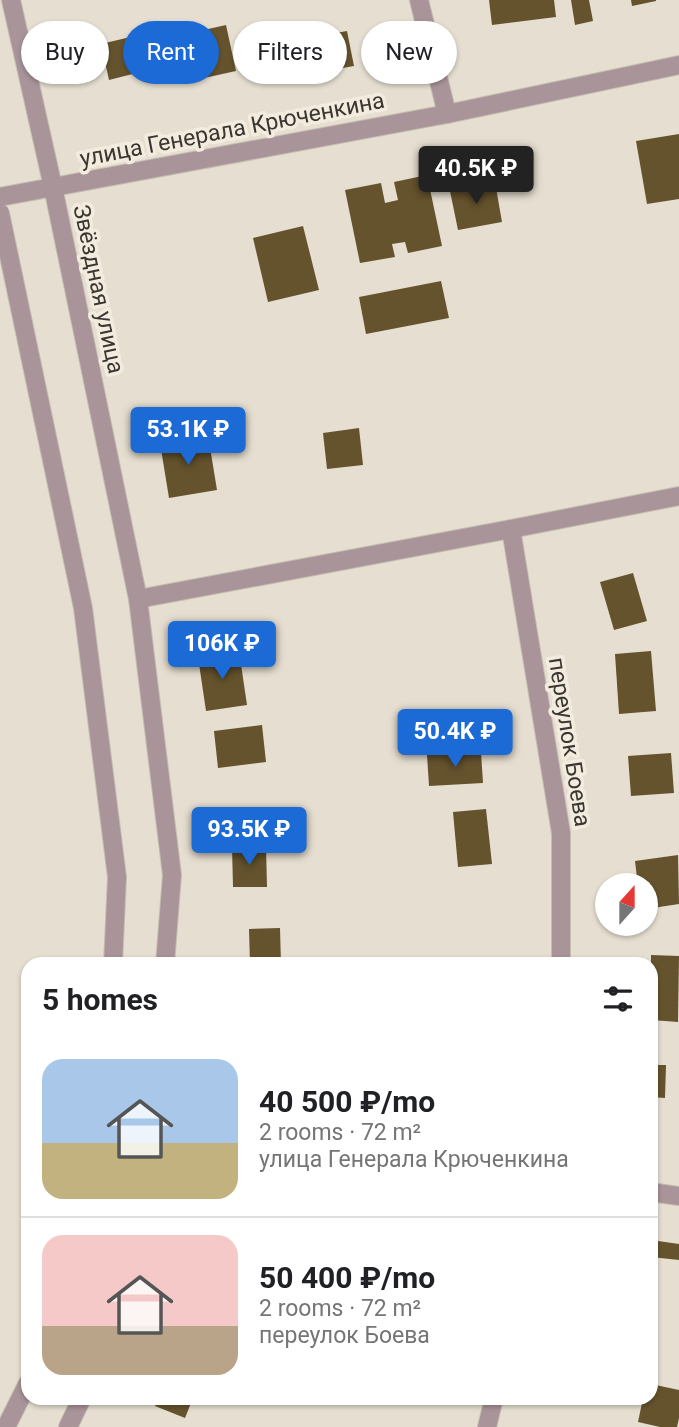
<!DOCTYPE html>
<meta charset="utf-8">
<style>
:root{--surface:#fff;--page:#f6f6f6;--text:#202124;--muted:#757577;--line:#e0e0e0;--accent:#1c6ad5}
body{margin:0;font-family:Roboto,sans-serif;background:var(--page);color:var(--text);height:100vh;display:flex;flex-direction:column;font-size:26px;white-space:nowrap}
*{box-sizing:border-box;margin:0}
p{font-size:23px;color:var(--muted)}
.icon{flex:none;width:38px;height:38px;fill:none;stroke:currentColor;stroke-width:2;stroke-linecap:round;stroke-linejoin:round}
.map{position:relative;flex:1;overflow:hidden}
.panel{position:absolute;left:21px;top:957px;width:637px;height:448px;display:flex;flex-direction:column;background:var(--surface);border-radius:21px;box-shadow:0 2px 5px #0004}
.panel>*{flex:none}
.top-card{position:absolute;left:21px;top:21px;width:637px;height:63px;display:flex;gap:14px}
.needle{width:46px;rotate:21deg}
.controls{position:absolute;left:595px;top:873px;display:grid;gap:14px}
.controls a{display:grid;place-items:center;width:63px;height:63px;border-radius:50%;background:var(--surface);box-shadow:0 2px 5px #0004;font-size:35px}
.price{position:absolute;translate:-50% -60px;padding:0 16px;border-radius:7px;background:var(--accent);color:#fff;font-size:23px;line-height:46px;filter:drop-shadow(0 2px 4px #0008)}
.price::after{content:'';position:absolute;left:50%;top:42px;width:21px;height:16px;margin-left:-10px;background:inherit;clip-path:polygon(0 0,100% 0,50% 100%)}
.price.active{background:#222;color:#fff}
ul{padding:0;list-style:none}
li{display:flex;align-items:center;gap:21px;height:175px;padding:0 21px}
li+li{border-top:2px solid var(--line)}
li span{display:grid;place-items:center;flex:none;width:196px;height:140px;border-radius:21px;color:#555}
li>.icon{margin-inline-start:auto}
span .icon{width:84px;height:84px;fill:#fffc;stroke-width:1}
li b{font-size:30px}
h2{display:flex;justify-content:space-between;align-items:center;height:84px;padding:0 21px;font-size:30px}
.chip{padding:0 24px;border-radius:32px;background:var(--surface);box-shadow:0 2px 5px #0004;font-size:24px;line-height:63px}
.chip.active{background:var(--accent);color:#fff}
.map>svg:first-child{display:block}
</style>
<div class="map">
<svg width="679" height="1427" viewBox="0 0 679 1427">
<rect width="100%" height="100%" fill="#e6dfd1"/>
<g fill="#65532d">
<polygon points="489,0 554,0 556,17 492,25"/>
<polygon points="571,0 589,0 593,21 575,25"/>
<polygon points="631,0 656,0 656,1 632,6"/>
<polygon points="226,25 236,71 177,84 168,38"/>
<polygon points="347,31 354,66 303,75 296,40"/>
<polygon points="147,33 156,68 109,80 101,44"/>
<polygon points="679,134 679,199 647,204 636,141"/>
<polygon points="427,175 442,246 408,253 405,242 392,244 395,257 360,263 345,190 381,183 385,203 398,200 394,182"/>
<polygon points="495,182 502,222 458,230 450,191"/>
<polygon points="303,226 319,290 268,302 253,238"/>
<polygon points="441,281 449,318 366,334 359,297"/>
<polygon points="359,428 363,465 327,469 323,433"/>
<polygon points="208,435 217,490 169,498 160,443"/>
<polygon points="633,573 647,621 614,630 600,582"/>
<polygon points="239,651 247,705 206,711 198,657"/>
<polygon points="651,651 656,711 619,714 615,654"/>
<polygon points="262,725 266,762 218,768 214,731"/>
<polygon points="481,752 483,783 429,786 427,755"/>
<polygon points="671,753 674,793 631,796 628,756"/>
<polygon points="486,809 492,864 458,867 453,812"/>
<polygon points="232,847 266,847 267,887 233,887"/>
<polygon points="678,855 679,904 646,909 646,886 638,886 635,861"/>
<polygon points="280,928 281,964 250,964 249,929"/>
<polygon points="651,955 679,956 678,1022 651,1020"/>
<polygon points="457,958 490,959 489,964 457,964"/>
<polygon points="651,1065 666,1065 665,1098 651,1097"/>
<polygon points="651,1240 679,1244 679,1260 651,1257"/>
<polygon points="651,1384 679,1390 679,1418 677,1427 660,1427 638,1422 643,1398 651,1398"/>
<polygon points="159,1398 193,1398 185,1418 155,1406"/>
</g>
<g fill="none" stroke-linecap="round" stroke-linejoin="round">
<defs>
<g id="minor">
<polyline points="11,0 53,187 138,599 172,875 165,964"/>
<polyline points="419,0 447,114"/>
<polyline points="0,197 447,114 679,65"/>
<polyline points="0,213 83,608 117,877 113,964"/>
<polyline points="511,529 561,833 561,964"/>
<polyline points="138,599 511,529 679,496"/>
<polyline points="651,1192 679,1196"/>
<polyline points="6,1427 28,1383"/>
<polyline points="68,1427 82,1398"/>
<polyline points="487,1427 494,1398"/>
</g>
</defs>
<use href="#minor" stroke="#c4bdb1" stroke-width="20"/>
<use href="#minor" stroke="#a99499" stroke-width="18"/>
</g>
<g text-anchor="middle" stroke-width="7" stroke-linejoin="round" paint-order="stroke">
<g font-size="23" fill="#3a3732" stroke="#f3ecde">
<text transform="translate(232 129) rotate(-11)" y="8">улица Генерала Крюченкина</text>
<text transform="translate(99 289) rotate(78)" y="8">Звёздная улица</text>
<text transform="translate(570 742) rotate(81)" y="8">переулок Боева</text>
</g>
</g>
</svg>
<div class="controls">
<a><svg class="needle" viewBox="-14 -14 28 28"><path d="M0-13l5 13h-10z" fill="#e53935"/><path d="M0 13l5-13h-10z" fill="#757577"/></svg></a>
</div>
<b class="price active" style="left:476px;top:206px">40.5K ₽</b>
<b class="price" style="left:188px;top:467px">53.1K ₽</b>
<b class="price" style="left:222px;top:681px">106K ₽</b>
<b class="price" style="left:455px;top:769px">50.4K ₽</b>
<b class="price" style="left:249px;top:867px">93.5K ₽</b>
<div class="top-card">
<a class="chip">Buy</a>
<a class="chip active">Rent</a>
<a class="chip">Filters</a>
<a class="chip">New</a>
</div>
<section class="panel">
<h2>5 homes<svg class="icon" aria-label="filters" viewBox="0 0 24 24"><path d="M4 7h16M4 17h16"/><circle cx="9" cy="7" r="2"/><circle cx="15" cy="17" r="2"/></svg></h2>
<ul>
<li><span style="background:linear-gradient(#a9c7e8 60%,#c2b280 0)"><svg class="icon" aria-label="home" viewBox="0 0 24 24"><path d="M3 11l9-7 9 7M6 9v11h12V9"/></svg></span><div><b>40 500 ₽/mo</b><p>2 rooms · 72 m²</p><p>улица Генерала Крюченкина</p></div></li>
<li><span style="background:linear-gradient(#f6c9c9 65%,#b9a48a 0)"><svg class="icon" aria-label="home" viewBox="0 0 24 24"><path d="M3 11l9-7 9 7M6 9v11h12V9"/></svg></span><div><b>50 400 ₽/mo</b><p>2 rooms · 72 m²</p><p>переулок Боева</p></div></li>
</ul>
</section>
</div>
